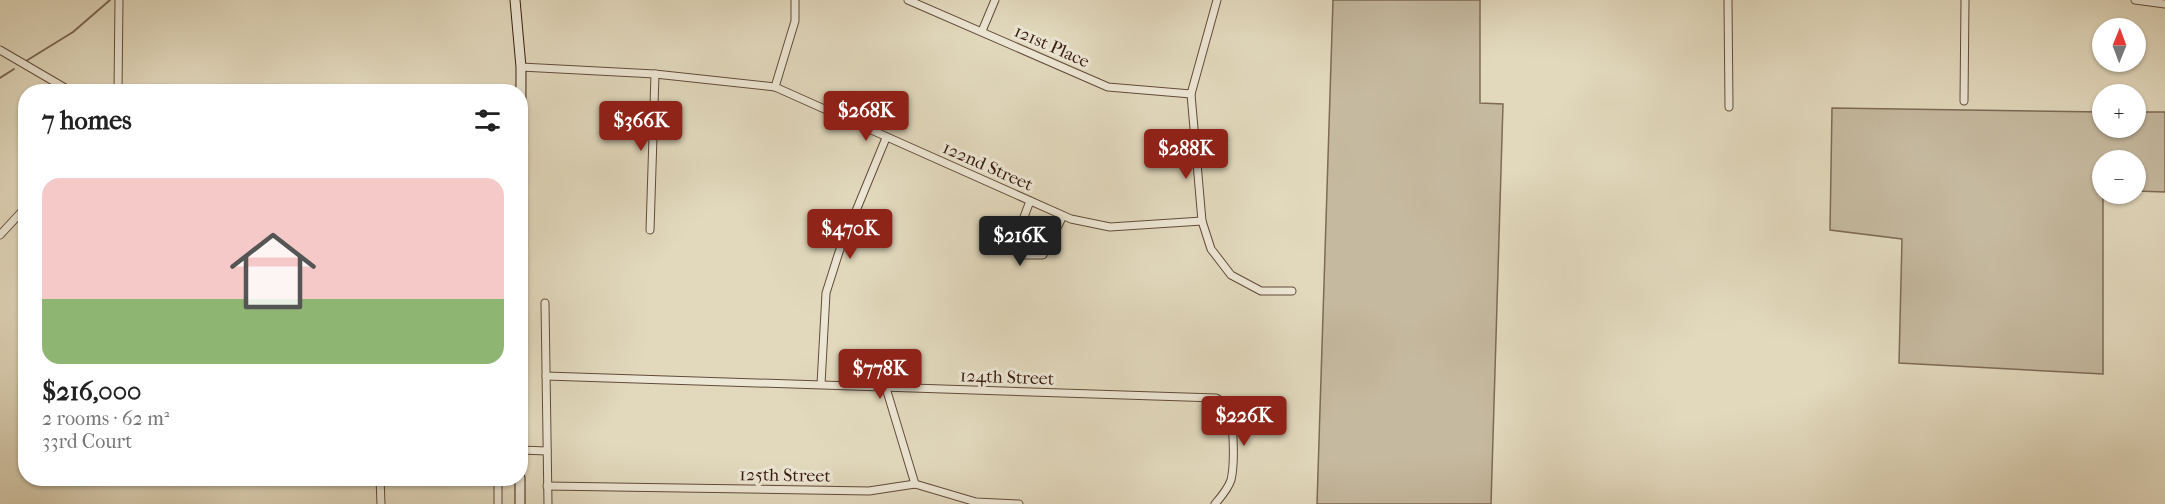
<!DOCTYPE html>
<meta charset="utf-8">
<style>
:root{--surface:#fff;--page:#f2f2f2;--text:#222;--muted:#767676;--line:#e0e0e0;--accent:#8f2418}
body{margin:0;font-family:"IM FELL French Canon",serif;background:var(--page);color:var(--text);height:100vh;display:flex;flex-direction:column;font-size:22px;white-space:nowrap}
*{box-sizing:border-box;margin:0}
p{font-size:20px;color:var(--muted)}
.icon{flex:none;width:33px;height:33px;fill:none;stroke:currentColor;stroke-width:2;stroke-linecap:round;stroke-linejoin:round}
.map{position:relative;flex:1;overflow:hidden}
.details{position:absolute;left:18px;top:84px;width:510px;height:402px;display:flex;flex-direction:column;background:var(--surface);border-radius:24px;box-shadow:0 2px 4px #0004}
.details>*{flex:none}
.needle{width:39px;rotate:1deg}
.tools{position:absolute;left:2092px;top:18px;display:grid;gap:12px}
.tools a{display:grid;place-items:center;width:54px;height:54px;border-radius:50%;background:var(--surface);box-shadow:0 2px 4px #0004;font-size:30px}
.price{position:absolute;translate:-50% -51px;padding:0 14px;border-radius:6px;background:var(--accent);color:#fff;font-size:20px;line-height:39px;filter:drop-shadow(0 2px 3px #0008)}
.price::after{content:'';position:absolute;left:50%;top:36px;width:18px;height:14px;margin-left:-9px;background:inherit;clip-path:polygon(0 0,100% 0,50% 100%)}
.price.active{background:#222;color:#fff}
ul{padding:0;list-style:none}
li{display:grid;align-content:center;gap:12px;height:318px;padding:0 24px}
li+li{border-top:2px solid var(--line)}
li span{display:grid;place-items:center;height:186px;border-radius:18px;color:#555}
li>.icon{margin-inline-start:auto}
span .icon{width:108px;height:108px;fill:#fffc;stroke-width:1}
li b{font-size:26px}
h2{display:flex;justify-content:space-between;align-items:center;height:72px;padding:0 24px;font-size:26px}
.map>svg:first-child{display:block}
</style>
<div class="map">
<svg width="2165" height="504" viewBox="0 0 2165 504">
<rect width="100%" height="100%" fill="#e2d9bd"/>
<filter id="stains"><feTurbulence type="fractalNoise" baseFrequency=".00333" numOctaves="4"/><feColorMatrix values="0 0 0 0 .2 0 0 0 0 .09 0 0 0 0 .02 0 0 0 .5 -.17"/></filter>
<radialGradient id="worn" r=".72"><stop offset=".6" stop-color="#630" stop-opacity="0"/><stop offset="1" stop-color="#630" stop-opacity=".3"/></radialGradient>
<g fill="#c5b99f" stroke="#7e6a56" stroke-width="1.5">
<polygon points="1333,0 1480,0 1480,103 1503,104 1491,504 1317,504"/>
<polygon points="1832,108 2103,112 2103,128 2136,128 2136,112 2165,112 2165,192 2136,191 2136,160 2103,160 2103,374 1899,363 1902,239 1830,230"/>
</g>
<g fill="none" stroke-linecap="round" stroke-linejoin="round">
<g stroke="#7b6754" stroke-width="2">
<polyline points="26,61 73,32 110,0"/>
<polyline points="0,78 14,69"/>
</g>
<defs>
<g id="street">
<polyline points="908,0 1108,87 1191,94"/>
<polyline points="1217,0 1191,94 1202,221 1211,249 1231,275 1261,291 1292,291"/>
<polyline points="1728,0 1729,107"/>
<polyline points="2135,0 2165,4"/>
<polyline points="982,31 995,0"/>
<polyline points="0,50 72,92"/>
<polyline points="521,67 655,74 775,87 1071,219 1110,227 1202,221"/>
<polyline points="775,87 795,21 795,0"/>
<polyline points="118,92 119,0"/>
<polyline points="1964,101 1965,0"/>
<polyline points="1030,201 1015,241 1024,255 1043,255 1063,216"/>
<polyline points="650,230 655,74"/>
<polyline points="0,235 26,207"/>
<polyline points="545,303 548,504"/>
<path d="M546 376 1216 398 1227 404C1234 419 1235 463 1231 480 1228 489 1221 497 1215 504"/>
<polyline points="821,384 826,293 839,252 886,138"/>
<polyline points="886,388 915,484"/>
<polyline points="520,450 547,451"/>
<polyline points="380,478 381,504"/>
<polyline points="498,478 498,504"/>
<polyline points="547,486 869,491 915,484 976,502 1019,504"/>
</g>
<g id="secondary">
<polyline points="515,0 521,67 520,410"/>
<polyline points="520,478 520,504"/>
</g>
</defs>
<use href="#street" stroke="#624b3a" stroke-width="9"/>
<use href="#secondary" stroke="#381c0e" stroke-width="11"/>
<use href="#street" stroke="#ece6d4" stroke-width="7"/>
<use href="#secondary" stroke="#ece6d4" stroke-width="9"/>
</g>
<g text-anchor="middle" stroke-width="6" stroke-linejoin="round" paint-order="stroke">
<g font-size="18" fill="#381c0e" stroke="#ece6d4">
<text transform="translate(1052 46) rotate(24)" y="6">121st Place</text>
<text transform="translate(988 166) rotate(24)" y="6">122nd Street</text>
<text transform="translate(1007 377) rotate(2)" y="6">124th Street</text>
<text transform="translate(785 475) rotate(1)" y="6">125th Street</text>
</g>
</g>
<rect width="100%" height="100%" filter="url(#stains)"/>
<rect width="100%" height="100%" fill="url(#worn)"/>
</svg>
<div class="tools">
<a><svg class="needle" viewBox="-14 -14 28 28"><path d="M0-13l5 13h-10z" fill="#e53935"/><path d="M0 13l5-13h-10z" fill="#767676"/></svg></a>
<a>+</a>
<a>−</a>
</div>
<b class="price" style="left:866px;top:142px">$268K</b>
<b class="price" style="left:641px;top:152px">$366K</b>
<b class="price" style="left:1186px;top:180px">$288K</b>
<b class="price" style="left:850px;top:260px">$470K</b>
<b class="price active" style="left:1020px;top:267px">$216K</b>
<b class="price" style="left:880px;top:400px">$778K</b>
<b class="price" style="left:1244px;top:447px">$226K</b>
<section class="details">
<h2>7 homes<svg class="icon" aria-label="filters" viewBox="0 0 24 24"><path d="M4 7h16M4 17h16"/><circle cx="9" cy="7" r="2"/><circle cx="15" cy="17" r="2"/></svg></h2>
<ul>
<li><span style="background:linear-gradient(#f6c9c9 65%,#8fb573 0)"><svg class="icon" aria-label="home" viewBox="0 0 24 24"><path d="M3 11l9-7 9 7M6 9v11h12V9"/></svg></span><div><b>$216,000</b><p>2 rooms · 62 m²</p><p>33rd Court</p></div></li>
</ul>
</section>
</div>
